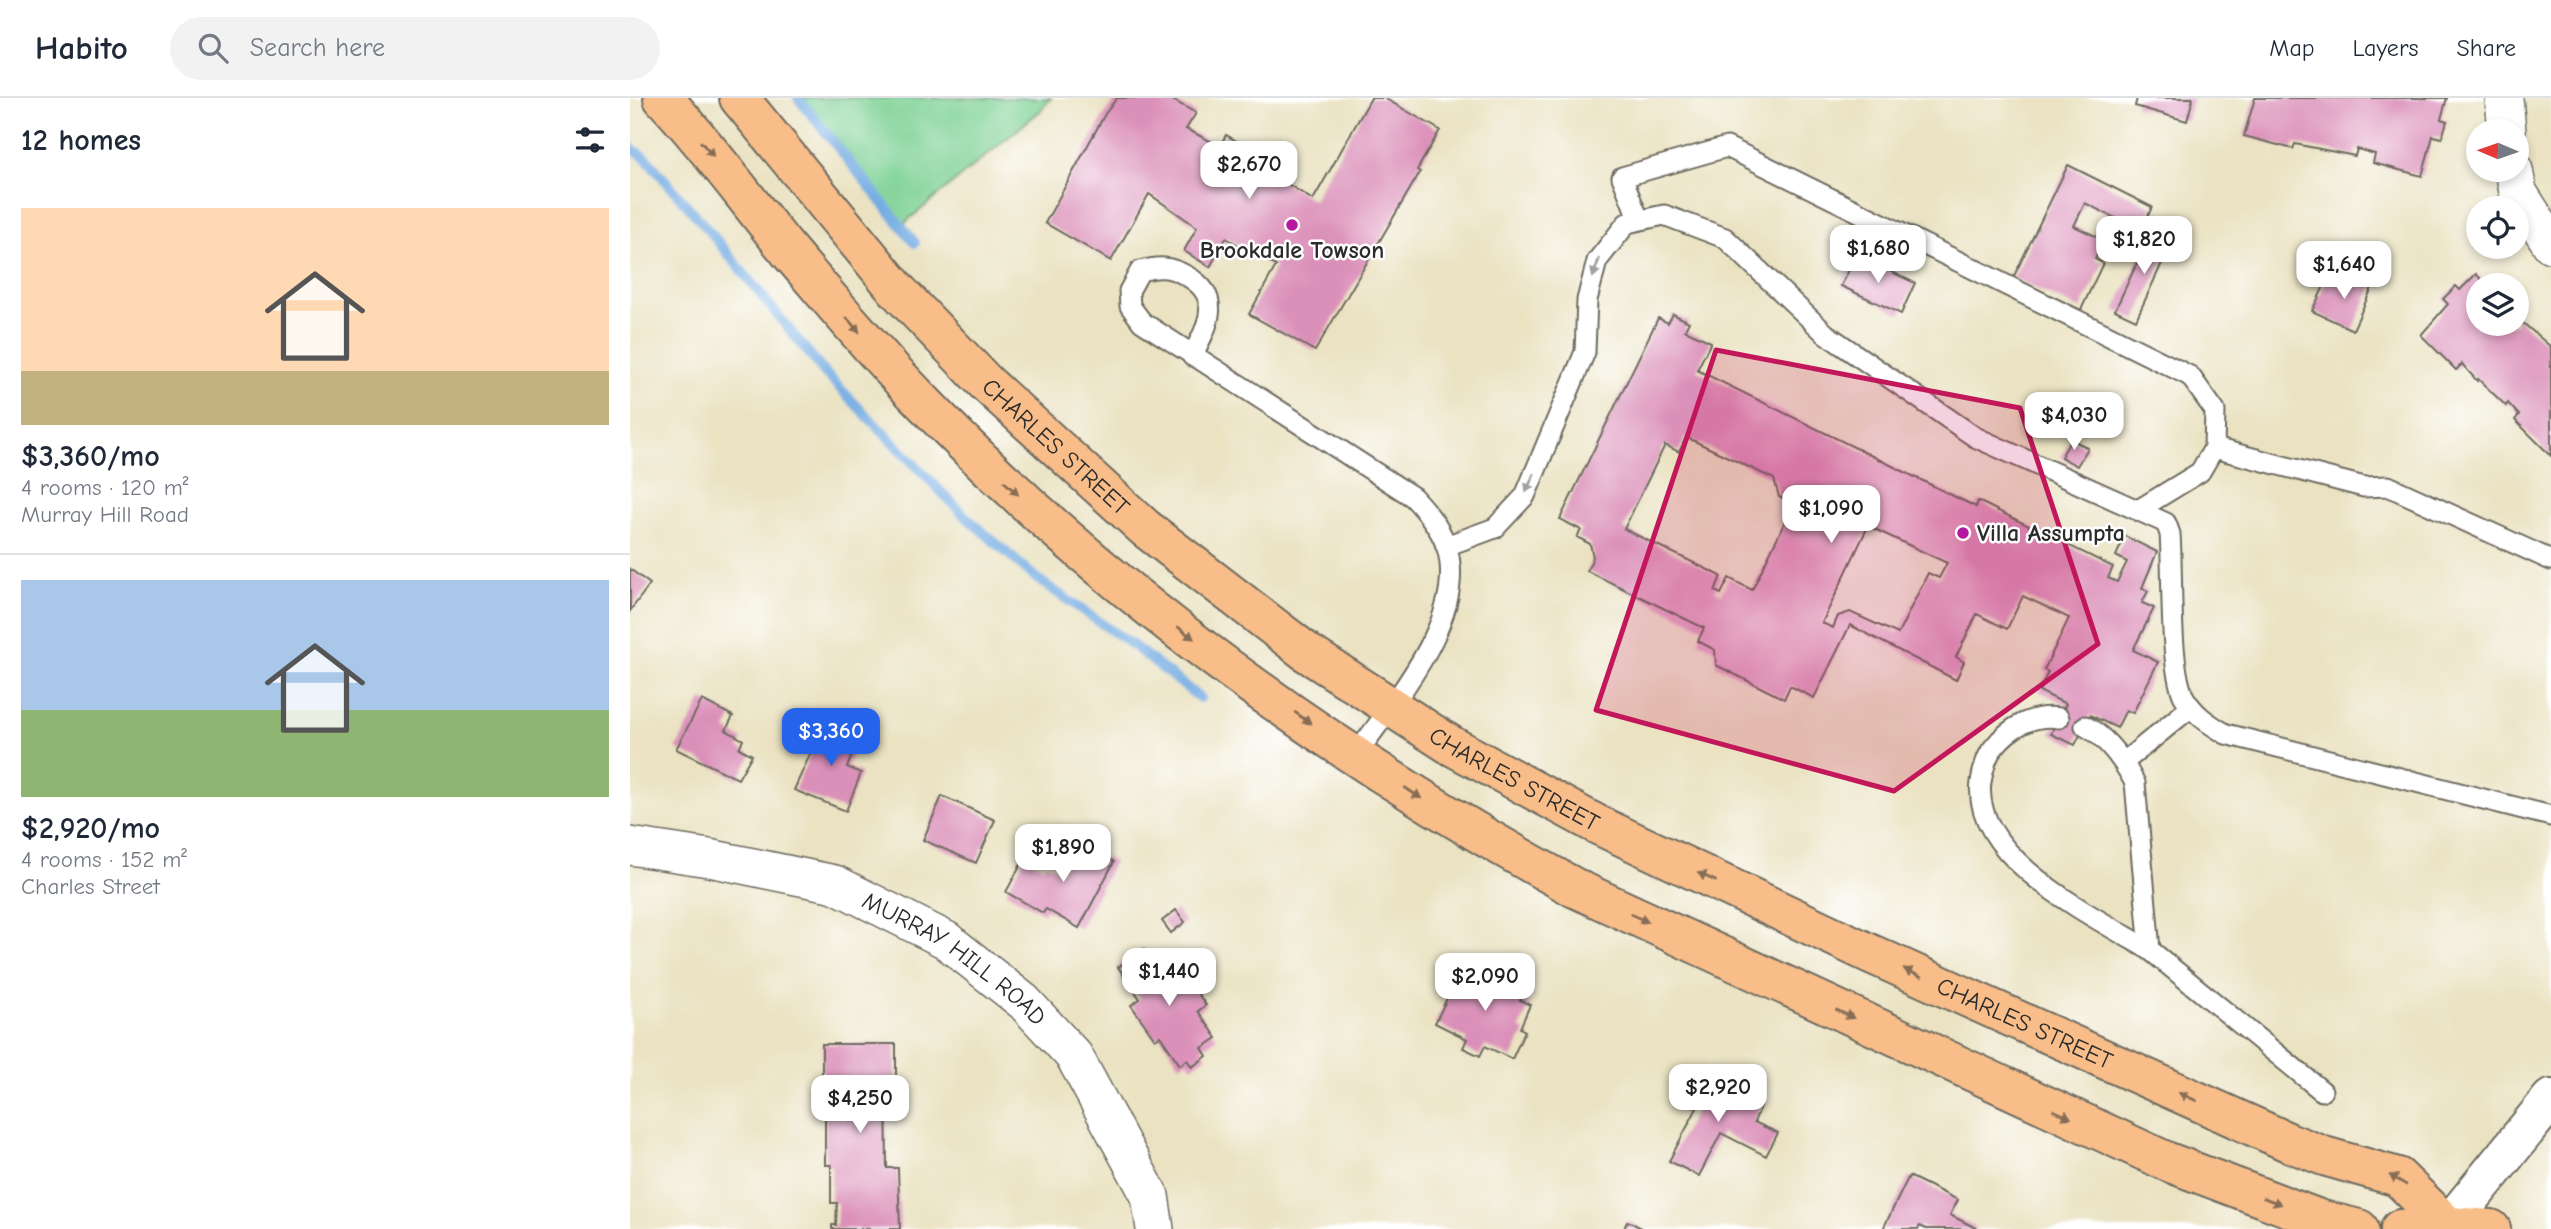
<!DOCTYPE html>
<meta charset="utf-8">
<style>
:root{--surface:#fff;--page:#f2f2f3;--text:#1f2937;--muted:#747a83;--line:#e0e1e3;--accent:#2563eb}
body{margin:0;font-family:"Comic Neue",sans-serif;background:var(--page);color:var(--text);height:100vh;display:flex;flex-direction:column;font-size:26px;white-space:nowrap}
*{box-sizing:border-box;margin:0}
p{font-size:23px;color:var(--muted)}
.icon{flex:none;width:38px;height:38px;fill:none;stroke:currentColor;stroke-width:2;stroke-linecap:round;stroke-linejoin:round}
.map{position:relative;flex:1;overflow:hidden}
.details{display:flex;flex-direction:column;background:var(--surface);width:630px}
.details>*{flex:none}
.needle{width:46px;rotate:272deg}
.tools{position:absolute;left:1836px;top:21px;display:grid;gap:14px}
.tools a{display:grid;place-items:center;width:63px;height:63px;border-radius:50%;background:var(--surface);box-shadow:0 4px 10px #0003;font-size:35px}
.price{position:absolute;translate:-50% -60px;padding:0 16px;border-radius:14px;background:#fff;color:#222;font-size:23px;line-height:46px;filter:drop-shadow(0 2px 4px #0008)}
.price::after{content:'';position:absolute;left:50%;top:42px;width:21px;height:16px;margin-left:-10px;background:inherit;clip-path:polygon(0 0,100% 0,50% 100%)}
.price.on{background:var(--accent);color:#fff}
ul{padding:0;list-style:none}
li{display:grid;align-content:center;gap:14px;height:371px;padding:0 21px}
li+li{border-top:2px solid var(--line)}
li span{display:grid;place-items:center;height:217px;border-radius:0px;color:#555}
li>.icon{margin-inline-start:auto}
span .icon{width:126px;height:126px;fill:#fffc;stroke-width:1}
li b{font-size:30px}
h2{display:flex;justify-content:space-between;align-items:center;height:84px;padding:0 21px;font-size:30px}
header{display:flex;align-items:center;gap:42px;box-sizing:border-box;height:98px;padding:0 35px;background:var(--surface);border-bottom:2px solid var(--line)}
header strong{font-size:33px}
nav{display:flex;gap:38px;margin-inline-start:auto;font-size:24px}
.search{width:490px;height:63px;background:var(--page);display:flex;align-items:center;gap:18px;box-sizing:border-box;padding:0 24px;border-radius:38px;color:var(--muted);font-size:26px}
main{display:flex;flex:1;min-height:0}
.map>svg:first-child{display:block}
</style>
<header>
<strong>Habito</strong>
<div class="search"><svg class="icon" aria-label="search" viewBox="0 0 24 24"><circle cx="10" cy="10" r="6"/><path d="M15 15l6 6"/></svg>Search here</div>
<nav><a>Map</a><a>Layers</a><a>Share</a></nav>
</header>
<main>
<section class="details">
<h2>12 homes<svg class="icon" aria-label="filters" viewBox="0 0 24 24"><path d="M4 7h16M4 17h16"/><circle cx="9" cy="7" r="2"/><circle cx="15" cy="17" r="2"/></svg></h2>
<ul>
<li><span style="background:linear-gradient(#ffd9b3 75%,#c2b280 0)"><svg class="icon" aria-label="home" viewBox="0 0 24 24"><path d="M3 11l9-7 9 7M6 9v11h12V9"/></svg></span><div><b>$3,360/mo</b><p>4 rooms · 120 m²</p><p>Murray Hill Road</p></div></li>
<li><span style="background:linear-gradient(#a9c7e8 60%,#8fb573 0)"><svg class="icon" aria-label="home" viewBox="0 0 24 24"><path d="M3 11l9-7 9 7M6 9v11h12V9"/></svg></span><div><b>$2,920/mo</b><p>4 rooms · 152 m²</p><p>Charles Street</p></div></li>
</ul>
</section>
<div class="map">
<svg width="1921" height="1131" viewBox="0 0 1921 1131">
<rect width="100%" height="100%" fill="#fff"/>
<filter id="ink" filterUnits="userSpaceOnUse"><feTurbulence type="fractalNoise" baseFrequency=".0143" numOctaves="2"/><feDisplacementMap in="SourceGraphic" scale="14" xChannelSelector="R" yChannelSelector="G"/><feConvolveMatrix kernelMatrix="1 2 1 2 8 2 1 2 1" color-interpolation-filters="sRGB"/></filter>
<filter id="wash" filterUnits="userSpaceOnUse"><feTurbulence type="fractalNoise" baseFrequency=".00686" numOctaves="4" result="noise"/><feDisplacementMap in="SourceGraphic" scale="28" xChannelSelector="R" yChannelSelector="G"/><feGaussianBlur stdDeviation="1.57" result="paint"/><feColorMatrix in="noise" values="0 0 0 0 0 0 0 0 0 0 0 0 0 0 0 0 0 1.4 0 .05"/><feComposite in="paint" operator="in"/></filter>
<g filter="url(#wash)">
<rect width="100%" height="100%" fill="#eae2c1"/>
<polygon fill="#7cd093" stroke="#547e5f" stroke-width="2" points="169,0 421,0 410,13 272,127"/>
<g fill="none" stroke-linecap="round" stroke-linejoin="round">
<g stroke="#72abe2" stroke-width="10">
<polyline points="168,0 285,145"/>
<polyline points="0,49 16,60 80,134 194,274 336,419 406,480 501,546 570,600"/>
</g>
</g>
<g id="blocks">
<g fill="#db90b9" fill-rule="evenodd">
<polygon points="487,0 539,0 566,15 556,31 590,48 596,37 655,71 650,81 683,102 741,0 754,0 810,32 787,72 790,74 685,253 619,216 646,168 596,140 580,169 554,153 567,129 519,96 481,163 415,125 475,16"/>
<polygon points="1507,0 1563,0 1557,23 1505,8"/>
<polygon points="1625,0 1817,0 1811,21 1817,23 1812,40 1803,38 1792,78 1743,65 1745,56 1727,51 1725,58 1665,46 1663,51 1614,38"/>
<polygon points="1438,67 1522,109 1511,133 1455,105 1444,128 1474,142 1465,161 1473,165 1451,212 1383,180"/>
<polygon points="1528,133 1543,141 1506,222 1485,212 1516,146 1521,148"/>
<polygon points="1226,157 1285,185 1271,216 1211,188"/>
<polygon points="1727,175 1745,183 1723,232 1682,213 1698,180 1721,190"/>
<polygon points="1846,176 1857,187 1848,187 1848,226 1886,226 1886,219 1921,249 1921,358 1885,322 1889,317 1878,305 1876,308 1848,281 1847,283 1832,266 1826,272 1791,237 1818,206 1813,201 1826,188 1830,192"/>
<path d="M1043 216 1059 224 1055 232 1081 244 1067 272 1346 409 1348 403 1483 469 1478 480 1487 484 1497 464 1486 458 1495 438 1527 454 1512 490 1518 493 1512 505 1524 510 1503 552 1528 564 1503 615 1496 612 1487 630 1460 617 1445 647 1421 636 1436 606 1409 593 1418 574 1414 572 1439 520 1393 498 1377 531 1347 516 1326 559 1334 564 1326 582 1220 527 1184 600 1160 588 1154 601 1086 567 1085 552 1068 543 1074 530 957 473 963 459 960 446 947 439 951 432 930 421 1028 220 1038 225ZM1056 339 1144 381 1149 399 1164 405 1122 492 1099 480 1091 496 1085 493 1091 478 994 431 1035 347 1049 354ZM1238 428 1317 465 1309 480 1298 475 1268 536 1220 514 1208 518 1203 530 1192 525Z"/>
<polygon points="1441,341 1458,350 1447,368 1431,359"/>
<polygon points="0,471 20,486 0,513"/>
<polygon points="72,602 103,618 96,632 113,642 109,650 122,657 108,681 46,651"/>
<polygon points="195,623 230,638 217,669 231,675 216,713 164,692"/>
<polygon points="312,698 365,722 346,765 293,742"/>
<polygon points="448,743 484,764 449,830 416,811 413,815 376,794 395,759 413,769 416,765 431,773"/>
<polygon points="546,812 555,824 541,835 532,823"/>
<polygon points="514,851 536,881 550,871 576,907 568,913 587,940 572,950 577,958 562,969 557,962 550,967 530,938 525,941 501,907 510,901 488,869"/>
<polygon points="834,865 894,894 890,902 900,907 890,930 895,933 882,961 855,948 850,958 833,950 837,941 805,925"/>
<polygon points="192,946 266,946 266,991 256,991 257,1070 268,1070 270,1131 202,1131 202,1127 206,1127 207,1105 201,1105 201,1067 195,1067 195,1006 208,1006 207,992 192,991"/>
<polygon points="1058,978 1077,988 1080,982 1131,1008 1124,1024 1148,1035 1136,1058 1091,1035 1069,1078 1039,1063 1067,1010 1047,1000"/>
<polygon points="1279,1078 1328,1102 1320,1117 1348,1131 1296,1131 1290,1128 1288,1131 1253,1131"/>
<polygon points="997,1123 1000,1124 1013,1131 994,1131"/>
</g>
</g>
</g>
<g filter="url(#ink)">
<use href="#blocks" fill-opacity="0" stroke="#6e6b60" stroke-width="2"/>
<g fill="none" stroke-linecap="round" stroke-linejoin="round">
<defs>
<g id="service">
<polyline points="1009,122 992,79 1097,49 1560,278 1585,313 1584,350 1734,389 1758,388 1921,462"/>
<path d="M562 258C578 228 594 199 557 178 540 168 529 168 510 173L499 193 500 208 512 224 783 399C796 413 809 428 816 447 840 518 764 602 726 657"/>
<polyline points="1508,412 1570,374 1584,350"/>
<path d="M816 448 865 430 895 398 955 254 957 202 967 163 997 125 1034 117 1095 140 1196 236 1345 339 1536 425 1540 436C1543 476 1539 564 1553 597 1562 615 1579 626 1596 636L1921 718"/>
<path d="M1429 620C1403 616 1380 629 1364 649 1356 658 1353 672 1351 684 1341 760 1465 819 1520 852L1505 685C1493 662 1478 640 1455 628"/>
<polyline points="1494,664 1561,609"/>
<polyline points="1520,852 1692,993"/>
</g>
<g id="minor">
<polyline points="1874,0 1877,33"/>
<polyline points="1884,72 1888,94 1921,146"/>
<path id="s1" d="M0 748 79 760 205 786 316 842 394 904 444 958 520 1098 525 1131"/>
</g>
<polyline id="tertiary" points="1818,1128 1921,1001"/>
<g id="primary">
<path d="M33 0C79 49 118 104 161 156 202 204 243 253 287 298 477 496 707 660 947 791L1538 1064 1689 1121 1729 1131"/>
<path id="s2" d="M109 0 267 192 356 285 515 430 679 556 822 648 968 727 1241 856 1658 1044 1694 1058 1768 1079 1818 1128"/>
<polyline points="1770,1131 1818,1128 1861,1131"/>
</g>
</defs>
<use href="#service" stroke="#6e6b60" stroke-width="23"/>
<use href="#minor" stroke="#6e6b60" stroke-width="40"/>
<use href="#tertiary" stroke="#6e6b60" stroke-width="42"/>
<use href="#primary" stroke="#6e6b60" stroke-width="42"/>
<use href="#service" stroke="#fff" stroke-width="19"/>
<use href="#minor" stroke="#fff" stroke-width="37"/>
<use href="#tertiary" stroke="#fff" stroke-width="38"/>
<use href="#primary" stroke="#f8bd89" stroke-width="38"/>
</g>
<defs><path id="oneway-solid" d="M-6-.8H1V-3.2L6.5 0L1 3.2V.8H-6Z" transform="scale(1.75)"/></defs>
<g fill="#876d55">
<use href="#oneway-solid" transform="translate(77 51) rotate(49)"/>
<use href="#oneway-solid" transform="translate(223 227) rotate(49)"/>
<use href="#oneway-solid" transform="translate(381 390) rotate(43)"/>
<use href="#oneway-solid" transform="translate(556 535) rotate(37)"/>
<use href="#oneway-solid" transform="translate(673 620) rotate(35)"/>
<use href="#oneway-solid" transform="translate(783 695) rotate(34)"/>
<use href="#oneway-solid" transform="translate(1077 779) rotate(-155)"/>
<use href="#oneway-solid" transform="translate(1009 820) rotate(25)"/>
<use href="#oneway-solid" transform="translate(1283 875) rotate(-156)"/>
<use href="#oneway-solid" transform="translate(1215 916) rotate(25)"/>
<use href="#oneway-solid" transform="translate(1558 999) rotate(-156)"/>
<use href="#oneway-solid" transform="translate(1432 1016) rotate(24)"/>
<use href="#oneway-solid" transform="translate(1768 1082) rotate(-149)"/>
<use href="#oneway-solid" transform="translate(1642 1103) rotate(21)"/>
</g>
<g fill="#a0a0a0">
<use href="#oneway-solid" transform="translate(966 170) rotate(109)"/>
<use href="#oneway-solid" transform="translate(900 385) rotate(113)"/>
</g>
</g>
<path fill="#c2185b" fill-opacity="0.2" stroke="#c2185b" stroke-width="5" stroke-linejoin="round" d="M1086 252 1390 310 1468 546 1264 693 966 612Z"/>
<g fill="#b5179e" stroke="#fff" stroke-width="2.5">
<circle cx="662" cy="127" r="7"/>
<circle cx="1333" cy="435" r="7"/>
</g>
<g text-anchor="middle" stroke-width="5" stroke-linejoin="round" paint-order="stroke">
<g font-size="24" font-weight="bold" fill="#2b2b2b" stroke="#fff">
<text x="662" y="160">Brookdale Towson</text>
<text x="1347" y="443" text-anchor="start">Villa Assumpta</text>
</g>
<g font-size="24" fill="#2b2b2b" stroke="#fff">
<text dy="8" stroke="none"><textPath href="#s2" startOffset="472">CHARLES STREET</textPath></text>
<text dy="8" stroke="none"><textPath href="#s2" startOffset="1040">CHARLES STREET</textPath></text>
<text dy="8" stroke="none"><textPath href="#s1" startOffset="350">MURRAY HILL ROAD</textPath></text>
<text dy="8" stroke="none"><textPath href="#s2" startOffset="1606">CHARLES STREET</textPath></text>
</g>
</g>
</svg>
<div class="tools">
<a><svg class="needle" viewBox="-14 -14 28 28"><path d="M0-13l5 13h-10z" fill="#e53935"/><path d="M0 13l5-13h-10z" fill="#747a83"/></svg></a>
<a><svg class="icon" aria-label="locate" viewBox="0 0 24 24"><circle cx="12" cy="12" r="6"/><path d="M12 2v4M12 18v4M2 12h4M18 12h4"/></svg></a>
<a><svg class="icon" aria-label="layers" viewBox="0 0 24 24"><path d="M12 4l9 5-9 5-9-5zM3 14l9 5 9-5"/></svg></a>
</div>
<b class="price" style="left:619px;top:103px">$2,670</b>
<b class="price" style="left:1514px;top:178px">$1,820</b>
<b class="price" style="left:1248px;top:187px">$1,680</b>
<b class="price" style="left:1714px;top:203px">$1,640</b>
<b class="price" style="left:1444px;top:354px">$4,030</b>
<b class="price" style="left:1201px;top:447px">$1,090</b>
<b class="price on" style="left:201px;top:670px">$3,360</b>
<b class="price" style="left:433px;top:786px">$1,890</b>
<b class="price" style="left:539px;top:910px">$1,440</b>
<b class="price" style="left:855px;top:915px">$2,090</b>
<b class="price" style="left:1088px;top:1026px">$2,920</b>
<b class="price" style="left:230px;top:1037px">$4,250</b>
</div>
</main>
